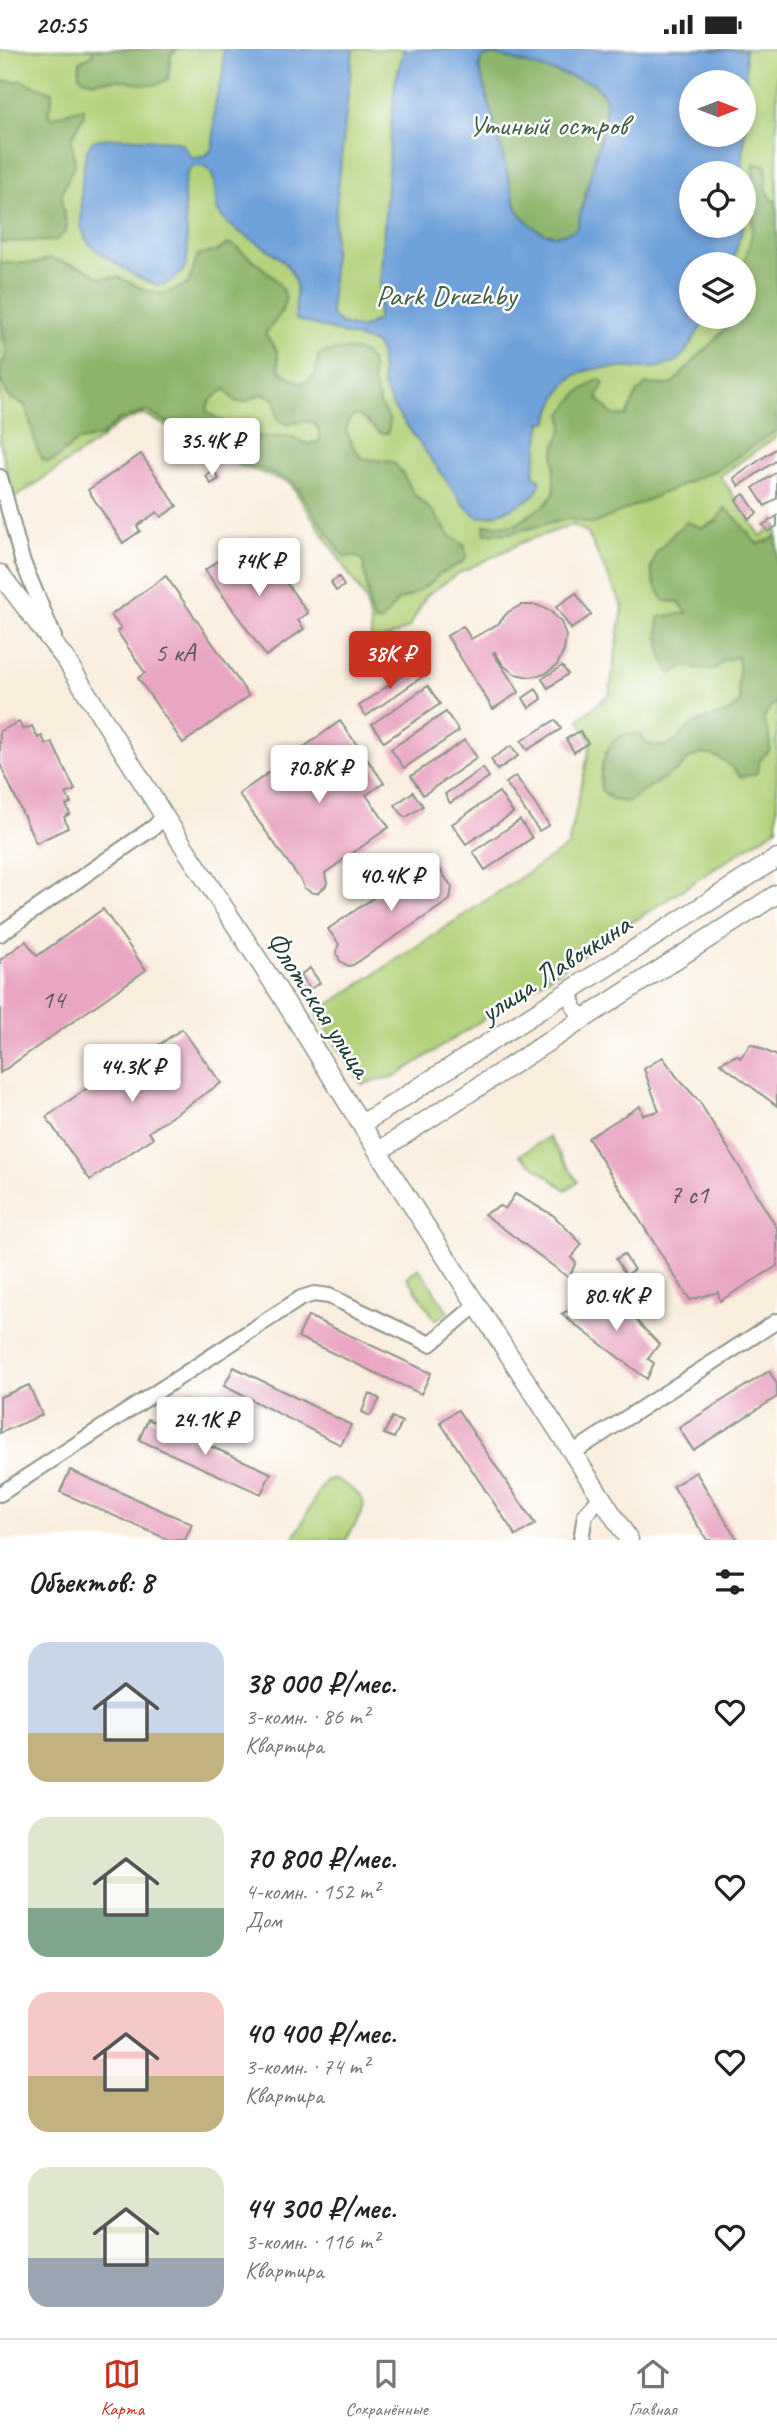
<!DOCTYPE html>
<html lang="ru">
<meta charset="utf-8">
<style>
:root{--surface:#fff;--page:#f2f2f2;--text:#222;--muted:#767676;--line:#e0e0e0;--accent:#c8321e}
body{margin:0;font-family:Caveat,sans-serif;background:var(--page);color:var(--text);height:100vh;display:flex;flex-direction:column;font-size:26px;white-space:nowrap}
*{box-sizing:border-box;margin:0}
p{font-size:23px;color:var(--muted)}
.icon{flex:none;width:38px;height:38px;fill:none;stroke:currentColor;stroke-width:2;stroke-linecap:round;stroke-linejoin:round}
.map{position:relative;height:1491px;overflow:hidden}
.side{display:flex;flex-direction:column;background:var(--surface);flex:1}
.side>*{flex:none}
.needle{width:46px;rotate:90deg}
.tools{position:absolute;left:679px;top:21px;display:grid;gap:14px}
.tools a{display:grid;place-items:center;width:77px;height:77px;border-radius:50%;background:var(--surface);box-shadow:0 4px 10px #0003;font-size:35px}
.price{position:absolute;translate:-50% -60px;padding:0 16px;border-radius:7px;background:#fff;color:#222;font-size:23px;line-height:46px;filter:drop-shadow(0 2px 4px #0008)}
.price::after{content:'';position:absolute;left:50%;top:42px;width:21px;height:16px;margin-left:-10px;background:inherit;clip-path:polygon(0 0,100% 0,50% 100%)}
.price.selected{background:var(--accent);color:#fff}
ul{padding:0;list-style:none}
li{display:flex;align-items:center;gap:21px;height:175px;padding:0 28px}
li span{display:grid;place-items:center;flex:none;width:196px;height:140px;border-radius:21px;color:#555}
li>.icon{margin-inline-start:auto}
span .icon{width:84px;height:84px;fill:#fffc;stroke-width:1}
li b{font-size:30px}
h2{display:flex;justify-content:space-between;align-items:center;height:84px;padding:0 28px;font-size:30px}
.status{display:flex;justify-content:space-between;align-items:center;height:49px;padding:0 35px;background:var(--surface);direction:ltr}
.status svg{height:19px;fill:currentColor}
.tabs{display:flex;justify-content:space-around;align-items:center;height:98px;border-top:2px solid var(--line);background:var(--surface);font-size:19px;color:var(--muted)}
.tabs a{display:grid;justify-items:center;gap:4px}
.tabs .selected{color:var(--accent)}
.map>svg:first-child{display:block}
</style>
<div class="status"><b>20:55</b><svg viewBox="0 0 49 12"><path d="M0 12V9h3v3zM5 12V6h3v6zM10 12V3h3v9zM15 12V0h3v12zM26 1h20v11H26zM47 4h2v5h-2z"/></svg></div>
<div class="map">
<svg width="777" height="1491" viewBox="0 0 777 1491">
<rect width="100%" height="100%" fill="#fff"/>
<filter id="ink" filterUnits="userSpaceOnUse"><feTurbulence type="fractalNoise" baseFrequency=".0143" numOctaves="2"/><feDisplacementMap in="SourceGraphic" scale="14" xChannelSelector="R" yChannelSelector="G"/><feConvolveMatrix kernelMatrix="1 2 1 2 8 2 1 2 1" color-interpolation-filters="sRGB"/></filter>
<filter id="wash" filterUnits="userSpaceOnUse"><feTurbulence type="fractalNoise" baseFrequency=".00686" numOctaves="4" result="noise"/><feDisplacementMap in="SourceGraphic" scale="28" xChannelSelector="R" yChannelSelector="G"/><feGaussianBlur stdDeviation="1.57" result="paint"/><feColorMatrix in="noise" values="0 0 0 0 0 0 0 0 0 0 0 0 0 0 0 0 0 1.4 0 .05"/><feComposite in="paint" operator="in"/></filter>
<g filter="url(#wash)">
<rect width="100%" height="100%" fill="#f9eddd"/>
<g fill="#b2d27a" stroke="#688857" stroke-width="2" fill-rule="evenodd">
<path d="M0 0H777V387L720 427 761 487 777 477V779L396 1027 362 1035 316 964 568 797 591 693 579 670 609 646 623 558 587 483 573 476 525 492 457 525 426 547 409 579 371 596V573L365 550 290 434 234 414 144 365 119 374 101 390 13 450 0 393ZM691 33H744V86H691ZM691 124H744V177H691ZM691 215H744V268H691Z"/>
<polygon points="549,1088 578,1133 566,1141 520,1106"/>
<polygon points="419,1219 448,1263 435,1271 407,1227"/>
<path d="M336 1430C376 1454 366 1454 346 1491H293L322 1436 327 1431Z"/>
</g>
<g fill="#8db46a" stroke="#56784f" stroke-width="2" fill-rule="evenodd">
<path d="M93 0H178L171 5 168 30C148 43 135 31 117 31 104 31 89 37 79 26L80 12 92 6Z"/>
<path d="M493 5 593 34 604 46 606 58 604 74 577 179C552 195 532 182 517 160L479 18 483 8Z"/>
<path d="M0 32H22L52 43 51 56 48 61 49 68C61 68 71 60 84 59V66L71 90 75 114 62 144V157L67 177 65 184 54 192 0 193Z"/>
<polygon points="754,115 766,116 767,141 772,151 777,153 777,381 720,419 593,475 568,470 510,484 485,485 484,476 515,476 547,454 554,443 554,402 563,378 562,365 578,344 599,330 604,334 597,349 613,366 626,367 637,344 646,335 671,336 726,279 723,268 744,268 744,215 752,185"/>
<path d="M227 195 234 196C246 206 289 235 285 252 283 264 272 276 265 285L277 301 279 319 283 324 300 334 306 333 316 325 318 307C327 300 353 299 363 304 367 306 369 310 372 313L373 332 381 357 390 371 388 384H381C369 378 353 349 346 381L354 399 362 409 393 413 402 423 414 445 434 464 449 486 465 497 466 509 462 514 439 525 432 533 410 547 398 551 381 573H375L370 561 363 512 357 508H344L292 432 235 410 146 362 118 371 101 387 76 393 56 410 49 413 43 411 37 400 26 357 9 348 0 330 1 317 7 305 0 263V216L5 214H36L50 209 85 219 101 229 119 228 145 241 164 245 188 235 198 206 217 202ZM225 340C228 343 230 347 233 350 242 359 253 347 263 345L275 350 277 370 288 376C305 371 320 367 320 392L308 395 290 388H252L207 363C206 352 217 346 225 340Z"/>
<path d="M725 459 737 470 757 495 770 491 777 486V653L771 657 763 670 769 685 770 700 760 711 756 725 741 728C729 713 708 697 688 711 683 714 681 720 676 722 659 732 644 741 628 753L613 751 601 741C599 724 603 697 620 687 625 685 633 686 638 685 646 693 650 698 661 697 677 697 681 683 692 676 712 665 726 670 741 652 734 632 742 628 738 608L724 611 714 621 684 618 672 625C657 607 660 591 658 568L687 564 679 553 664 552 654 534 651 520 656 504 676 482 687 473 702 479 716 472Z"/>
</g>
<path fill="#6ea0d9" stroke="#466e86" stroke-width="2" fill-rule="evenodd" d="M223 0H353L335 169 331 266 341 275 361 280 377 271 378 264 392 65 395 34 404 0H708C724 3 729 0 745 0L747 54 742 124H691V177H743L732 215H691V268H707C700 278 686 307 677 312 643 332 585 300 561 342 554 352 550 360 549 372L542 373 533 426 541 431C539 435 539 439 537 442 530 453 492 469 480 468 473 467 466 458 462 453L394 359 383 337 380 303 374 294 296 270C294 259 297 249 296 238 293 207 253 194 232 178 227 174 221 168 218 162 212 149 221 119 199 117 166 115 200 206 182 223 176 229 168 236 160 236 144 235 98 204 87 192 84 188 83 182 81 177 82 159 79 103 93 92 101 86 161 91 174 92L182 95 192 109C202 109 208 107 213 98L215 54 223 25ZM493 5 593 34 604 46 606 58 604 74 577 179C552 195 532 181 517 160L479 18 483 8ZM691 33H744V86H691Z"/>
<g id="blocks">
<g fill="#e9a6c2">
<polygon points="777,399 777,411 739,437 734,429"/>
<polygon points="141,405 177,457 161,468 157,463 137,477 140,482 123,494 88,441"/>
<polygon points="214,422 219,430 211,435 206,427"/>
<polygon points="777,423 777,449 765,457 753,439"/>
<polygon points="744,445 757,464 749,470 736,451"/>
<polygon points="777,467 777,477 768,483 763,476"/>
<polygon points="253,493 267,513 270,511 308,564 298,571 304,580 266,607 205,521 222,509 225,513"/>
<polygon points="166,527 249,647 183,694 138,629 145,624 117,582 121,580 111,566"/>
<polygon points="339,528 344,537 336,542 331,533"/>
<polygon points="576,544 591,566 571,580 556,558"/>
<polygon points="521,556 537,556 550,562 561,573 566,587 564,602 557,616 545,625 530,628 515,625 503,616 495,603 493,604 519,643 493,660 447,587 463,577 471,590 498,575 508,563"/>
<polygon points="562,617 568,625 548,639 542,630"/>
<polygon points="415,618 422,628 366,667 359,657"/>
<polygon points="428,637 440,655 384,693 372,675"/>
<polygon points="536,640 542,650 529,659 523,649"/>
<polygon points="446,663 459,682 404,719 391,700"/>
<polygon points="555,671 561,680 527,701 521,692"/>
<polygon points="340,672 384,734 366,746 389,778 325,824 327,834 325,838 317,844 313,844 304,839 302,833 239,745"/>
<polygon points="19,673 23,681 32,677 38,689 42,687 46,696 52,693 75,741 66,745 71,754 66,756 70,765 64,768 68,779 36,794 0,715 0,682"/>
<polygon points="580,682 588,694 574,703 566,690"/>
<polygon points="465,691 477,709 423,746 411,727"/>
<polygon points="511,697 518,707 497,721 491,710"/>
<polygon points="483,719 489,728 450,754 445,745"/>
<polygon points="516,727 549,776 539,782 506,734"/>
<polygon points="413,743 423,757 405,769 395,756"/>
<polygon points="499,743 513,764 466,795 452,775"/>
<polygon points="520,771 532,789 485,821 473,803"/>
<polygon points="432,809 452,838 450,851 353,916 348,917 340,912 336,903 339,895 328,880"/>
<polygon points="103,860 146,921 0,1024 0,911 26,892 37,907"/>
<polygon points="310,919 320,934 310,940 300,926"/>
<polygon points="182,980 221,1034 149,1083 153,1089 90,1131 46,1068 109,1024 112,1028"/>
<polygon points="751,995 777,1007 777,1057 720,1014 737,1006 740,1009"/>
<polygon points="663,1008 677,1028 699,1052 777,1179 777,1217 720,1252 718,1243 690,1251 588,1089 640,1057 643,1066 659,1062 644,1020"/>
<polygon points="515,1145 553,1166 582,1195 571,1209 576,1213 569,1229 484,1165 500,1157 505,1160"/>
<polygon points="624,1205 634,1221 626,1226 616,1210"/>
<polygon points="593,1246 631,1266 659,1295 648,1310 654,1314 647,1330 561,1265 578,1257 582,1260"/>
<polygon points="308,1267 431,1324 421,1345 298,1288"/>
<polygon points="234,1318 351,1376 341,1396 224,1337"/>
<polygon points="769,1322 777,1335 777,1348 693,1401 679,1379"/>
<polygon points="29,1336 42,1366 0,1384 0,1348"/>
<polygon points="369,1344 380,1350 370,1367 362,1363"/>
<polygon points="458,1361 535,1475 516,1487 440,1373"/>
<polygon points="392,1368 402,1373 394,1389 384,1385"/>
<polygon points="148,1370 271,1424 261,1445 139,1391"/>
<polygon points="70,1421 192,1475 185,1491 169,1491 60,1443"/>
<polygon points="696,1423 730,1479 738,1491 707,1491 673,1437"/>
</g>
</g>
</g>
<g filter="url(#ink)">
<use href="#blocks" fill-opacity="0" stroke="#8c9588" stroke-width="2"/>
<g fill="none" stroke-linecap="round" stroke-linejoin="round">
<defs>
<g id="minor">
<polyline points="0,428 22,511 54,588"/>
<polyline points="0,885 154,778 164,767"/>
<polyline points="576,939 572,945 574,959 581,966 593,964"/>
<polyline points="572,1404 777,1272"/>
<polyline points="0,1445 301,1249 314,1245 329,1247 430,1295 476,1256"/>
<polyline points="581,1491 585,1466 601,1448"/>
</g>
<g id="major">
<polyline points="0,525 66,611 164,767 276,938 397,1133 629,1491"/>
<polyline points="362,1075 777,809"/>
<polyline points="379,1102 777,845"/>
</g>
</defs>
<use href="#minor" stroke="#8c9588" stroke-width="18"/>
<use href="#major" stroke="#8c9588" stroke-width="21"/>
<use href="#minor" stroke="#fff" stroke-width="14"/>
<use href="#major" stroke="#fff" stroke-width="18"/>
</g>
</g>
<g text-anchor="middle" stroke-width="5" stroke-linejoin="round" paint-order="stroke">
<g font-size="26" fill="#525758">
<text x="175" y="612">5 кА</text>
<text x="53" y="959">14</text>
<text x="689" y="1154">7 с1</text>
</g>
<g font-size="30" fill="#446246" stroke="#fff">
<text x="548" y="86">Утиный остров</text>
<text x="446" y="256">Park Druzhby</text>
</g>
<g font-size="30" fill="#1f3d34" stroke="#fff">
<text transform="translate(555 919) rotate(-33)" y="10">улица Лавочкина</text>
<text transform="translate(319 955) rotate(57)" y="10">Флотская улица</text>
</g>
</g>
</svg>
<div class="tools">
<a><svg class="needle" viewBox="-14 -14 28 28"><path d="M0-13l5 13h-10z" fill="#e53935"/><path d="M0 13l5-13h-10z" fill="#767676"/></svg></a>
<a><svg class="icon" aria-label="locate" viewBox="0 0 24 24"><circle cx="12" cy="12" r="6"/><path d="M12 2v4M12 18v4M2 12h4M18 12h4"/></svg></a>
<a><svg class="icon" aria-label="layers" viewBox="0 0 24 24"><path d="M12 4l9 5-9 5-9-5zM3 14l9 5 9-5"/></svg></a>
</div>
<b class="price" style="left:212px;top:429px">35.4K ₽</b>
<b class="price" style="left:259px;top:549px">74K ₽</b>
<b class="price selected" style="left:390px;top:642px">38K ₽</b>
<b class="price" style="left:319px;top:756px">70.8K ₽</b>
<b class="price" style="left:391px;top:864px">40.4K ₽</b>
<b class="price" style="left:132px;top:1055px">44.3K ₽</b>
<b class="price" style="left:616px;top:1284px">80.4K ₽</b>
<b class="price" style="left:205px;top:1408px">24.1K ₽</b>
</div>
<section class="side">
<h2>Объектов: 8<svg class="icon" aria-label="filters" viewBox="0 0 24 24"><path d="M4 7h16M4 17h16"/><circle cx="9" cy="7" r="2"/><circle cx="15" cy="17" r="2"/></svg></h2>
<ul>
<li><span style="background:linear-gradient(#c9d6e8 65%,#c2b280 0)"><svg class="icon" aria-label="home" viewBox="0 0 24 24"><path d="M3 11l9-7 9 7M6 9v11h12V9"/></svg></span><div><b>38 000 ₽/мес.</b><p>3-комн. · 86 m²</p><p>Квартира</p></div><svg class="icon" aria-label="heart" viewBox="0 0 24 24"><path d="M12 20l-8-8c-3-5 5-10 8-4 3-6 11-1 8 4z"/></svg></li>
<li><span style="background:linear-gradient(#dfe7d0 65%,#7fa58c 0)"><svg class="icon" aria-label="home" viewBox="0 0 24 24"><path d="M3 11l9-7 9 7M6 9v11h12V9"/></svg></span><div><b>70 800 ₽/мес.</b><p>4-комн. · 152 m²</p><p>Дом</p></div><svg class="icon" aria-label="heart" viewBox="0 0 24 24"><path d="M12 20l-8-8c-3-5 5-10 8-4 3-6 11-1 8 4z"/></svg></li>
<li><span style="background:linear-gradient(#f6c9c9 60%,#c2b280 0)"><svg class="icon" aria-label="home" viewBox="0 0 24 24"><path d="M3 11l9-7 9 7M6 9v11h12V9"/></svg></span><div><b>40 400 ₽/мес.</b><p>3-комн. · 74 m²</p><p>Квартира</p></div><svg class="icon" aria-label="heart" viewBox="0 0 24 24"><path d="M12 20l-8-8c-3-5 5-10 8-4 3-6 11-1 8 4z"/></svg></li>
<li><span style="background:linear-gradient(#dfe7d0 65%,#9aa5b1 0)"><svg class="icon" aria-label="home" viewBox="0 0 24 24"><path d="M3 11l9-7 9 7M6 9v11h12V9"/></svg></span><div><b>44 300 ₽/мес.</b><p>3-комн. · 116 m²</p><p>Квартира</p></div><svg class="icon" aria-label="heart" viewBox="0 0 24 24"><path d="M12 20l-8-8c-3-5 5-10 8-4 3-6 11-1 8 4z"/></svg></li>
</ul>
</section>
<nav class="tabs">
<a class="selected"><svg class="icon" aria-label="map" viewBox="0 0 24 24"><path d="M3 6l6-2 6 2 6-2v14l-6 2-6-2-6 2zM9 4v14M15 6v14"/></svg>Карта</a>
<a><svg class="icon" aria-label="saved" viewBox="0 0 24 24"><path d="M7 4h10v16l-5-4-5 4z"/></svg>Сохранённые</a>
<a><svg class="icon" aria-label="home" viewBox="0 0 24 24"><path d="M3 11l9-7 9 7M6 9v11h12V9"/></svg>Главная</a>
</nav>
